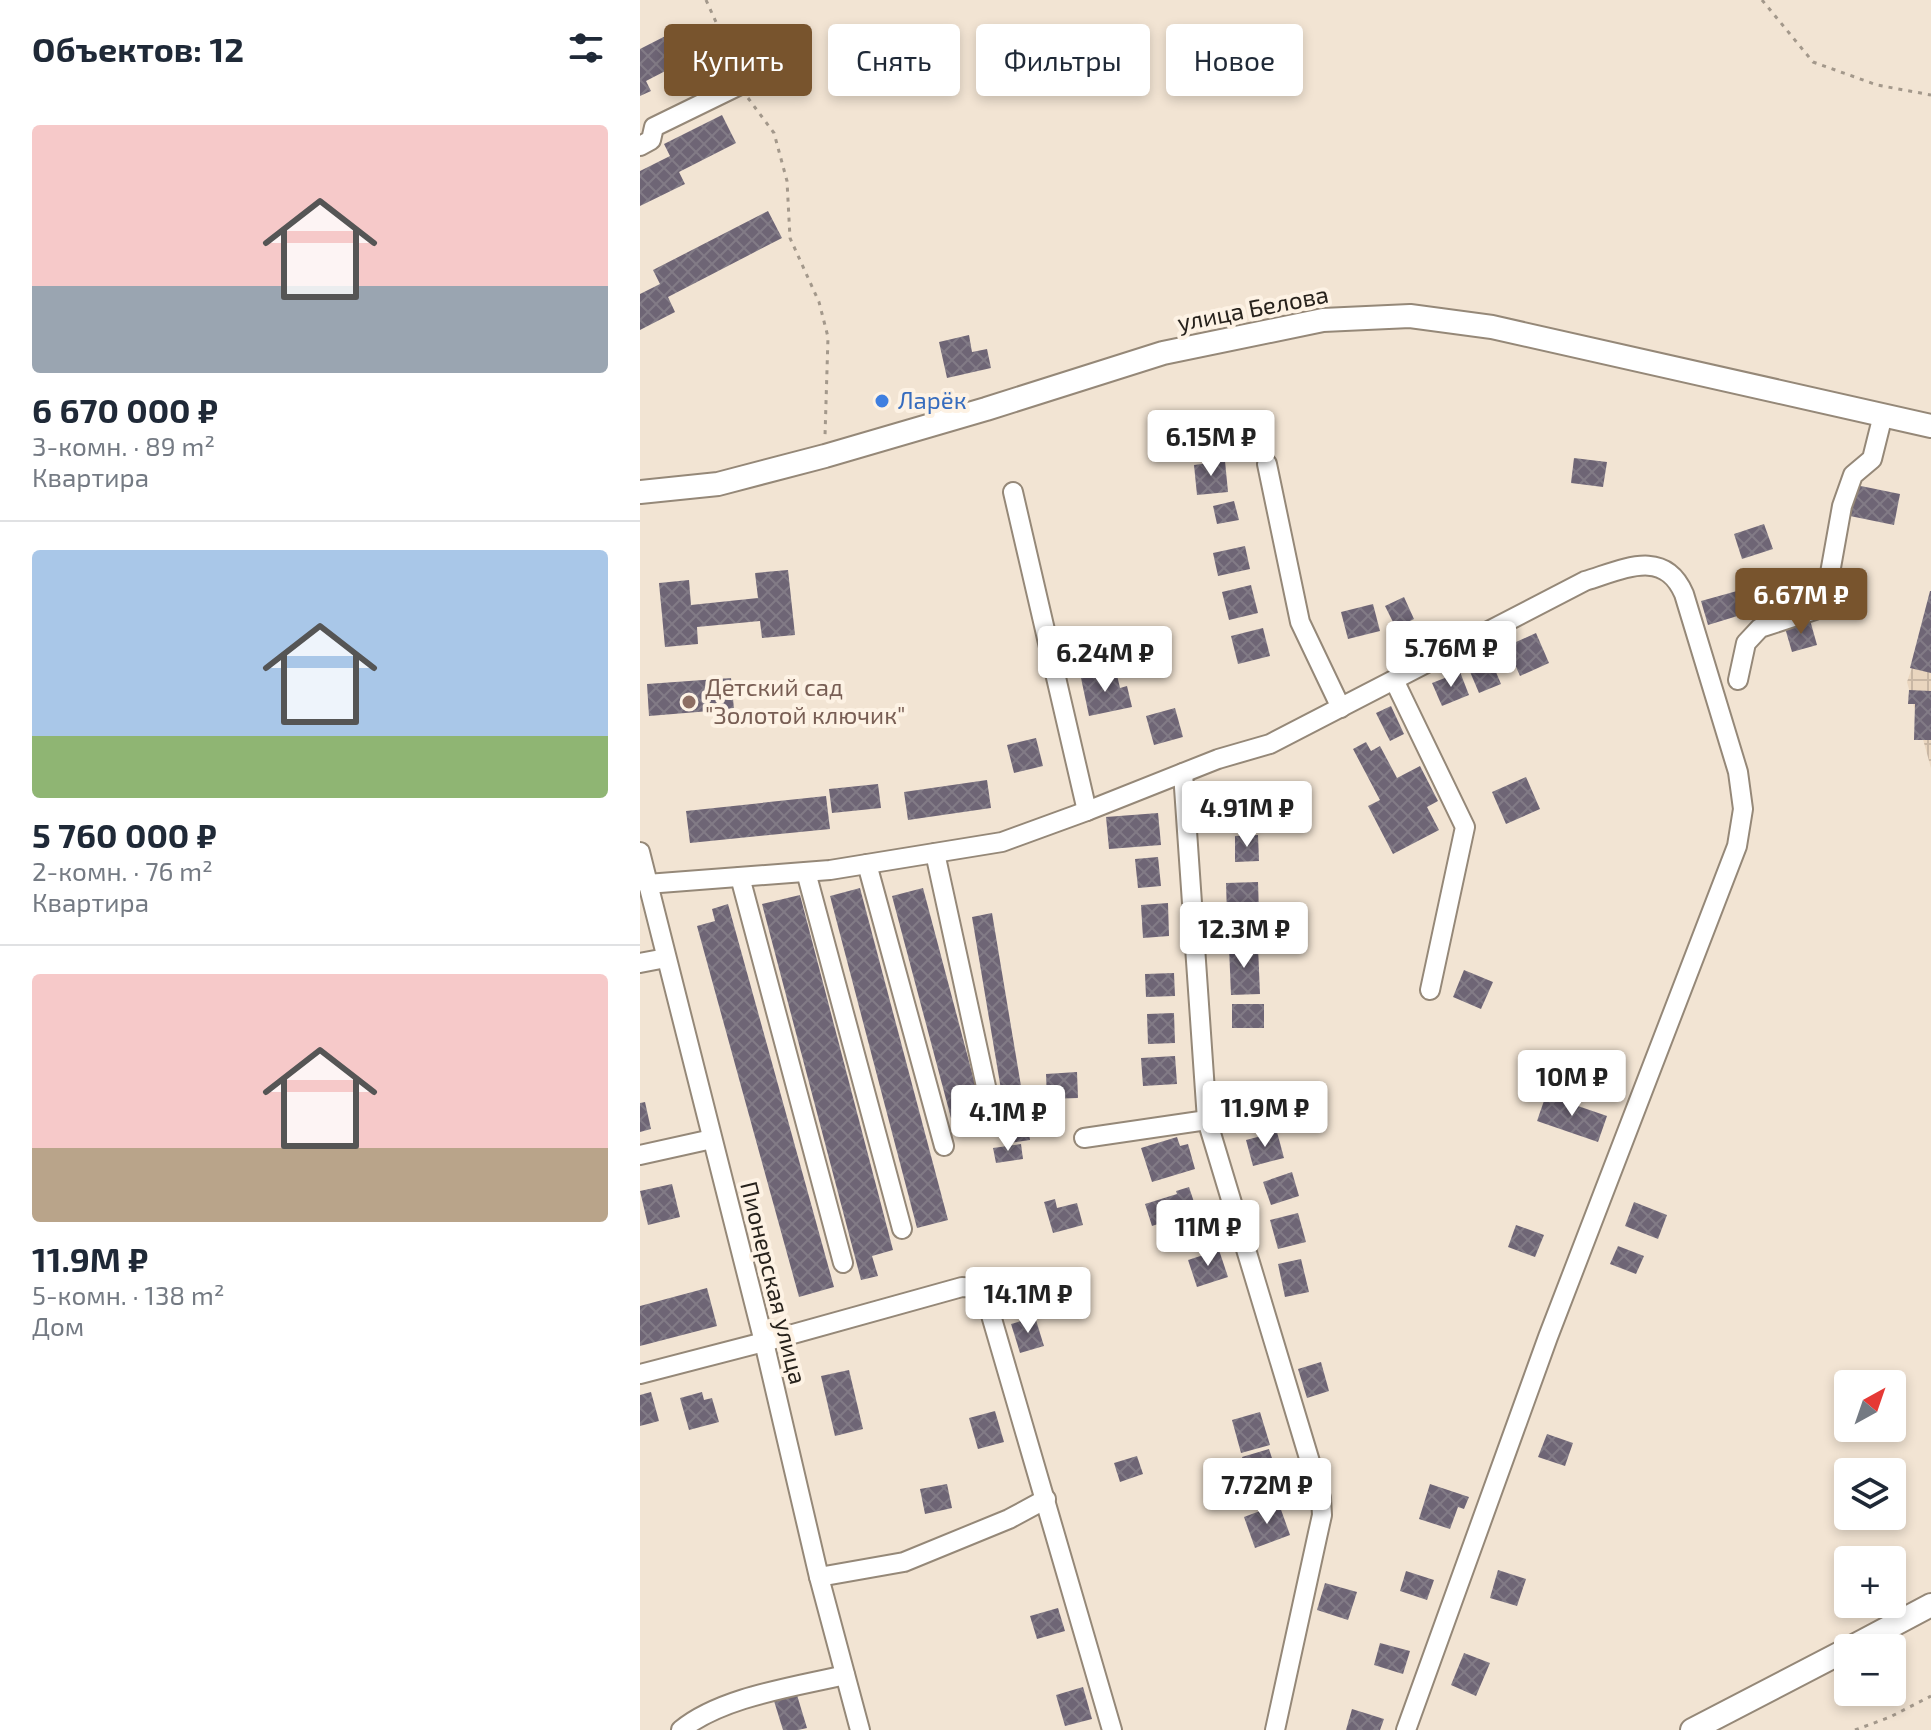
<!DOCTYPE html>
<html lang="ru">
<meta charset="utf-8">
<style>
:root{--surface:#fff;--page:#f6f6f7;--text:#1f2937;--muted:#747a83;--line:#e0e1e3;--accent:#78542d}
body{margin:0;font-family:"Exo 2",sans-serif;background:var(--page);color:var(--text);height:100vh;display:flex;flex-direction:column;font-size:30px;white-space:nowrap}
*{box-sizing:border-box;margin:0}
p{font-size:26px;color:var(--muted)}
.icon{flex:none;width:44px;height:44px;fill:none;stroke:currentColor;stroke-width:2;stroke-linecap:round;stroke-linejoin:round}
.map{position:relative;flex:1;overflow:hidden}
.panel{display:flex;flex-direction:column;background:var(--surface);width:640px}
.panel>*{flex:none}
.banner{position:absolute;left:24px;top:24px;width:760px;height:72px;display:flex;gap:16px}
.needle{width:52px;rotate:40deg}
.fabs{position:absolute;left:1194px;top:1370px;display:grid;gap:16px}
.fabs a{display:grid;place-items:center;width:72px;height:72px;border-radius:8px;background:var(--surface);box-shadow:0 4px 12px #0003;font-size:40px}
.price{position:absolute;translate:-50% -68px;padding:0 18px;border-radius:8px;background:#fff;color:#222;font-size:26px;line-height:52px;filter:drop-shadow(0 2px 4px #0008)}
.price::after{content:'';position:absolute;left:50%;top:48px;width:24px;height:18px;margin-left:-12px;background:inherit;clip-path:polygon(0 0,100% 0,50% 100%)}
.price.active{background:var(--accent);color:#fff}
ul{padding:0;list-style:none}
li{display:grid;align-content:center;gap:16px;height:424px;padding:0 32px}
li+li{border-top:2px solid var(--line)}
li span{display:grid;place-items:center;height:248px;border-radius:8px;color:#555}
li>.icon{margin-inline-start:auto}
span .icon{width:144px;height:144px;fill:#fffc;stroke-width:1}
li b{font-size:34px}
h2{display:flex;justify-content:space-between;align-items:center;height:96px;padding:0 32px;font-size:34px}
.chip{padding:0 28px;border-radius:8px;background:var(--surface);box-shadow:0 4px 12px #0003;font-size:28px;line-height:72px}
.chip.active{background:var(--accent);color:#fff}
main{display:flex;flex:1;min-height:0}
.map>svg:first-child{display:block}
</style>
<main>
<section class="panel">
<h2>Объектов: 12<svg class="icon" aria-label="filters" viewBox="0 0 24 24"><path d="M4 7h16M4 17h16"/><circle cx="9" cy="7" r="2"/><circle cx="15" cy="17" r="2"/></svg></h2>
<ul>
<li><span style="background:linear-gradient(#f6c9c9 65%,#9aa5b1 0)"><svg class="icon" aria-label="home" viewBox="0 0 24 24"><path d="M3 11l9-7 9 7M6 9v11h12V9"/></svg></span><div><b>6 670 000 ₽</b><p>3-комн. · 89 m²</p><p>Квартира</p></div></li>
<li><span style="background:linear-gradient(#a9c7e8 75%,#8fb573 0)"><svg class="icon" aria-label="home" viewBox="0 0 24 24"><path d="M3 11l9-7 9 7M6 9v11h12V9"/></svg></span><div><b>5 760 000 ₽</b><p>2-комн. · 76 m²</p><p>Квартира</p></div></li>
<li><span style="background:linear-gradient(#f6c9c9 70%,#b9a48a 0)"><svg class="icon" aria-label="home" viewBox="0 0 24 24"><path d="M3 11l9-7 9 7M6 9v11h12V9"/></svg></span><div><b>11.9M ₽</b><p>5-комн. · 138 m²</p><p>Дом</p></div></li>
</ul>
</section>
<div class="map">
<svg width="1291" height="1730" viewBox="0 0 1291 1730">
<defs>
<pattern id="industrial-grid" width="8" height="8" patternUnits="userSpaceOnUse" patternTransform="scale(2)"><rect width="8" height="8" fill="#ead6bf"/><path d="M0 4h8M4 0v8" fill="none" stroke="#c9b7a4"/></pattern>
<pattern id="building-cross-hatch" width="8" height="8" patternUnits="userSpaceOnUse" patternTransform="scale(2)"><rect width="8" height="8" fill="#6e6575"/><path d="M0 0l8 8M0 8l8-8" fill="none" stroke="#827b86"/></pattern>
</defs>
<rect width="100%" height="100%" fill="#f2e4d3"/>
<polygon fill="url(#industrial-grid)" points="1291,612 1291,768 1267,682"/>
<g fill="url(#building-cross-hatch)">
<polygon points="49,24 64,51 6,81 11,91 0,96 0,49"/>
<polygon points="82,115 96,143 39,172 45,184 0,206 0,171 30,156 24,144"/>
<polygon points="128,211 142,238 28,297 35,312 0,330 0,294 20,284 13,270"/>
<polygon points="329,335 332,352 347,349 351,368 307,378 299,342"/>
<polygon points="934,458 967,462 963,487 931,483"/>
<polygon points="585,461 588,492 557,495 554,465"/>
<polygon points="1216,485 1260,494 1254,525 1210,516"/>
<polygon points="594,501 599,520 577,524 573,506"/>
<polygon points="1124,524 1133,549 1102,559 1094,534"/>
<polygon points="605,546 610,569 578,576 573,553"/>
<polygon points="148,570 155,635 122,638 120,621 57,627 58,644 25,647 19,583 49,580 51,605 118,598 115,573"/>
<polygon points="611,585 618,613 589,620 582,592"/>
<polygon points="1097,591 1104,614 1068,625 1061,601"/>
<polygon points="1290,591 1291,591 1291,673 1270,668"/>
<polygon points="764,597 774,619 756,628 745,606"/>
<polygon points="733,604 740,631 708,639 701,612"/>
<polygon points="1170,620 1177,645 1152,652 1145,628"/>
<polygon points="623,628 630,656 598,664 591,636"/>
<polygon points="896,633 909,663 880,676 867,646"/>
<polygon points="850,658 861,684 839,693 828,667"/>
<polygon points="476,671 480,688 487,686 492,707 449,716 441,678"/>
<polygon points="820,672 829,695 802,706 792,683"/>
<polygon points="91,678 94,709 9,716 7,684"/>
<polygon points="1269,690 1291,691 1291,740 1274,740 1275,704 1268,704"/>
<polygon points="751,706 764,734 750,741 736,713"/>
<polygon points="535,708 543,737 514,745 506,716"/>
<polygon points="396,738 403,766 374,773 367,745"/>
<polygon points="726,742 731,751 740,746 757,778 780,766 798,801 787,807 799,830 753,854 728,806 740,800 713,749"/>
<polygon points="886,777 900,809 866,824 852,792"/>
<polygon points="347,780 351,808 268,820 264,792"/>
<polygon points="238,784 241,808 192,813 189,789"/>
<polygon points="611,786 613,823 581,824 579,787"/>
<polygon points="186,796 190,829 50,843 46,811"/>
<polygon points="518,813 521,845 469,849 466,817"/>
<polygon points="618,835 619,861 595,862 595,836"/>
<polygon points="518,857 521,886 498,888 495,859"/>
<polygon points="618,882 619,913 587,914 586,883"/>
<polygon points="220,888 308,1220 277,1228 190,896"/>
<polygon points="283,888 344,1118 326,1123 324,1114 311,1118 252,896"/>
<polygon points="160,895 253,1250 232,1256 238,1276 221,1280 122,904"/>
<polygon points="528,903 529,936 503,938 501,905"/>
<polygon points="88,904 194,1287 159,1297 57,926 75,921 72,909"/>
<polygon points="352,913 390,1140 370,1143 332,917"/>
<polygon points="618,946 620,994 591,995 589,947"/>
<polygon points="824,970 853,982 841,1009 813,997"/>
<polygon points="534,973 535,996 506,997 505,974"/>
<rect x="592" y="1004" width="32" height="24"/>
<polygon points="534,1013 535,1043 508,1044 507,1014"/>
<polygon points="535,1056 537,1084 503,1086 501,1058"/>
<polygon points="437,1072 438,1098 407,1099 406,1074"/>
<polygon points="627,1083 629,1116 601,1117 599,1084"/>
<polygon points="906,1095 967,1116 958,1142 897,1121"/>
<polygon points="5,1102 11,1129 0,1132 0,1103"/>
<polygon points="637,1132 644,1158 613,1166 606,1140"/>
<polygon points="537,1137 540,1146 548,1144 555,1169 512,1182 501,1148"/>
<polygon points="381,1144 383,1159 356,1163 353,1148"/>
<polygon points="652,1172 659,1196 631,1205 623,1182"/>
<polygon points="32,1184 40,1217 8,1225 0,1191"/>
<polygon points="549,1187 557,1211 512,1226 505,1204 537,1194 536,1191"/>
<polygon points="415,1199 417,1208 437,1203 443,1225 413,1233 404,1202"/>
<polygon points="994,1202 1027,1215 1018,1239 985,1226"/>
<polygon points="658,1213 666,1242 638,1249 630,1220"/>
<polygon points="876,1225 904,1235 895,1257 868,1247"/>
<polygon points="978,1246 1004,1256 996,1274 970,1264"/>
<polygon points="579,1250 588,1277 557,1287 548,1260"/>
<polygon points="661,1259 669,1292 645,1297 638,1264"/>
<polygon points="67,1288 77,1326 0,1346 0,1306"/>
<polygon points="395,1317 404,1346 380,1353 371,1324"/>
<polygon points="681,1362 689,1391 667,1398 658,1369"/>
<polygon points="209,1370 223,1429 195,1436 181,1376"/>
<polygon points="11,1392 19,1421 0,1426 0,1395"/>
<polygon points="62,1392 64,1400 72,1398 79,1422 49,1430 40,1398"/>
<polygon points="355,1411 364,1442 338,1449 329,1418"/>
<polygon points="620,1412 630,1445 601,1453 592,1420"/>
<polygon points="907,1434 933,1443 925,1466 898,1457"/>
<polygon points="629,1449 641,1486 620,1492 612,1467 606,1469 602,1457"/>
<polygon points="497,1456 503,1474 480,1482 474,1463"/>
<polygon points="307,1484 312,1508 285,1514 280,1489"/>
<polygon points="790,1484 829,1497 824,1509 818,1507 810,1529 779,1519"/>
<polygon points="639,1504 650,1535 615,1548 604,1517"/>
<polygon points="858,1570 886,1579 877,1606 850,1598"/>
<polygon points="766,1571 794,1580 787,1600 760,1591"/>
<polygon points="685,1583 717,1592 708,1620 677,1610"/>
<polygon points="418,1608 425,1631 397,1639 390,1616"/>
<polygon points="740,1643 770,1651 763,1674 734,1665"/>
<polygon points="824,1653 850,1663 836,1696 811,1685"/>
<polygon points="443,1687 452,1719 425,1726 416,1695"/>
<polygon points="157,1695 167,1728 158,1730 143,1730 134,1701"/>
<polygon points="712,1709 744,1719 740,1730 706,1730"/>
</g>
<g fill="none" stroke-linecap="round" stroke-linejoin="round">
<defs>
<g id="minor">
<polyline points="0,146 11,140 14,127 98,86"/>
<polyline points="627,464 660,622 701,708"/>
<polyline points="373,492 447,811"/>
<polyline points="754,680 825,827 790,990"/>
<polyline points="1098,680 1106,643 1120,628 1175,610 1185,601 1202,506 1213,475 1232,459 1243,415"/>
<polyline points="543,773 567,1120 681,1498 682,1515 678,1533 635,1730"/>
<polyline points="0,852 124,1342 179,1577 220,1730"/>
<polyline points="295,853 352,1114"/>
<polyline points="227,864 304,1146"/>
<polyline points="166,872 262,1229"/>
<polyline points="100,877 203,1263"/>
<path d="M7 884 190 870 362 842 447 811 578 759 630 744 945 581C982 570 1024 547 1044 594L1098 772 1103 809 1097 846 908 1337 766 1730"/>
<polyline points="0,963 26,958"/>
<polyline points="444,1138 567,1120"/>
<polyline points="0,1155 72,1139"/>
<path d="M0 1374 124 1342 322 1287C336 1287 343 1292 348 1305L472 1730"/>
<polyline points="179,1577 264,1562 369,1519 406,1499"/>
<path d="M41 1730C81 1697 154 1687 205 1675"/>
</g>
<g id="major">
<polyline points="0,492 78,484 185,456 346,409 523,353 683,320 770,316 852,327 1291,426"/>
<polyline points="1210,1648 1291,1605"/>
<polyline points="1052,1730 1208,1649"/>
</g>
</defs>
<use href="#minor" stroke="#958878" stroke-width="22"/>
<use href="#major" stroke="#958878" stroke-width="26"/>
<g stroke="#a3988b" stroke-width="3" stroke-dasharray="4 6" stroke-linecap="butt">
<polyline points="66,0 90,53 94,70"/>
<polyline points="1122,0 1173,62 1237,85 1291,95"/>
<polyline points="108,98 134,133 147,181 150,238 179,302 188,337 185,436"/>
<polyline points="1215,1730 1250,1717 1291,1696"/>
</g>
<use href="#minor" stroke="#fff" stroke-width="18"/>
<use href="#major" stroke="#fff" stroke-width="22"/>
</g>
<circle fill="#3f7fe0" stroke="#fdf2e4" stroke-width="3" cx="242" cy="401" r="8"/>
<circle fill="#8d6e63" stroke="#fdf2e4" stroke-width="3" cx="49" cy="702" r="8"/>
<g text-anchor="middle" stroke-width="8" stroke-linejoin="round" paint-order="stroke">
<g font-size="24" fill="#27221c" stroke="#fdf2e4">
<text transform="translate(613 309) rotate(-11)" y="8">улица Белова</text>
<text transform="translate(133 1283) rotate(76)" y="8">Пионерская улица</text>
</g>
<g font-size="24" fill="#366cbe" stroke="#fdf2e4" text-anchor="start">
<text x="258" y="409">Ларёк</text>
</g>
<g font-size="24" fill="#785e54" stroke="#fdf2e4" text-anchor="start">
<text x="65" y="696">Детский сад<tspan x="65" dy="28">"Золотой ключик"</tspan></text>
</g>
</g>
</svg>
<div class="fabs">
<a><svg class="needle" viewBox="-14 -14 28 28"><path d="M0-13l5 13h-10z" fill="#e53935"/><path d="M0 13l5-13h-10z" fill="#747a83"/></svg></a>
<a><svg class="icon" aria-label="layers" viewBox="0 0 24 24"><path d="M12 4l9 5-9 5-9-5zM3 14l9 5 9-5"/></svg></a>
<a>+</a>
<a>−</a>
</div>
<b class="price" style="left:571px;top:478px">6.15M ₽</b>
<b class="price active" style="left:1161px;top:636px">6.67M ₽</b>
<b class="price" style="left:811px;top:689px">5.76M ₽</b>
<b class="price" style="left:465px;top:694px">6.24M ₽</b>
<b class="price" style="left:607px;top:849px">4.91M ₽</b>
<b class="price" style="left:604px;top:970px">12.3M ₽</b>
<b class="price" style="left:932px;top:1118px">10M ₽</b>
<b class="price" style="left:625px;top:1149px">11.9M ₽</b>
<b class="price" style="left:368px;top:1153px">4.1M ₽</b>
<b class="price" style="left:568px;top:1268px">11M ₽</b>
<b class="price" style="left:388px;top:1335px">14.1M ₽</b>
<b class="price" style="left:627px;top:1526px">7.72M ₽</b>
<div class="banner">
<a class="chip active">Купить</a>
<a class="chip">Снять</a>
<a class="chip">Фильтры</a>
<a class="chip">Новое</a>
</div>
</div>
</main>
